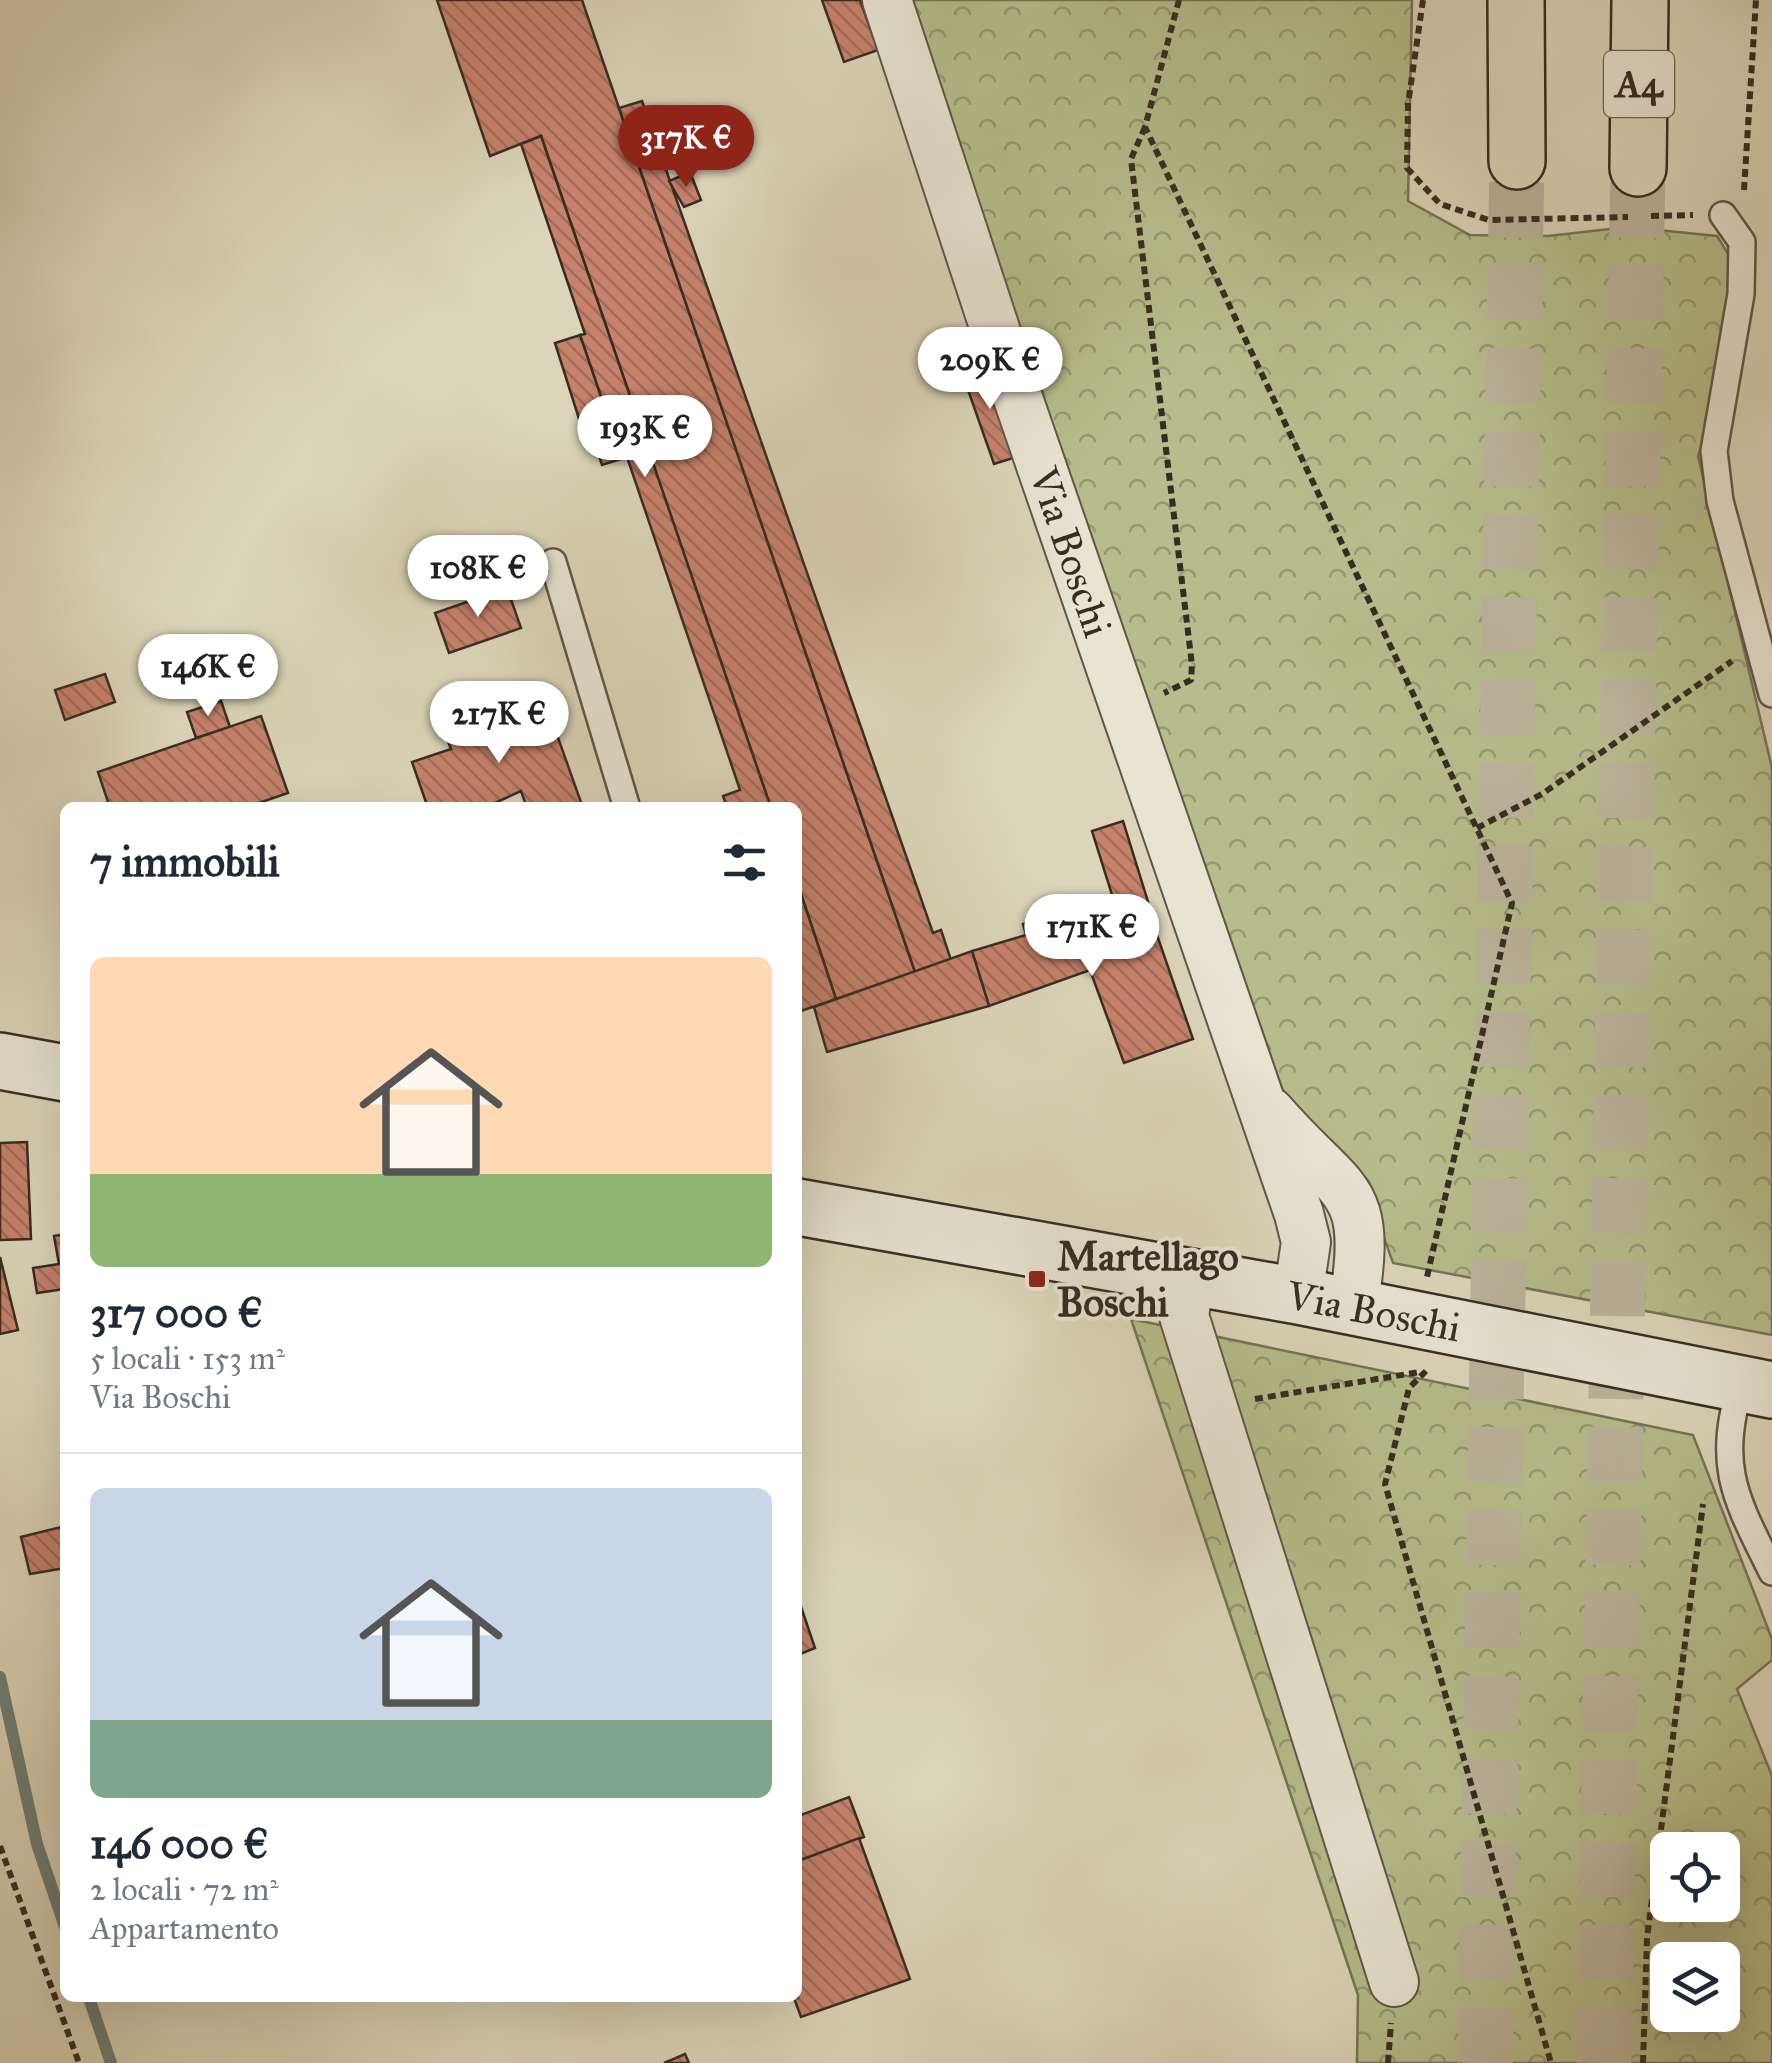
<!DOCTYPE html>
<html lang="it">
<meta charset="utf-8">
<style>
:root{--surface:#fff;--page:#f2f2f3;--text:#1f2937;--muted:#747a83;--line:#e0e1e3;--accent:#8f2418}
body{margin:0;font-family:"IM FELL Great Primer",serif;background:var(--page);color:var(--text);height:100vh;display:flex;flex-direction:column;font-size:38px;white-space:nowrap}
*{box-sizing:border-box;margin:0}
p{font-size:32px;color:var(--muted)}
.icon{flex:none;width:55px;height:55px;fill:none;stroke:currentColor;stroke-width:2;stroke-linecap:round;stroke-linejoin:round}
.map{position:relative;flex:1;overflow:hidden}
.sheet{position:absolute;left:60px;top:802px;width:742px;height:1200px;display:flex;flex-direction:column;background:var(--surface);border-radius:15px;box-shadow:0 10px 40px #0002}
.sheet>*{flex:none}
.fabs{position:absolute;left:1650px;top:1832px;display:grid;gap:20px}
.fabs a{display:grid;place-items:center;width:90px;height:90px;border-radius:15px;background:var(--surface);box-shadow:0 10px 40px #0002;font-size:50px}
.price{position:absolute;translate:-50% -85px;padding:0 22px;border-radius:35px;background:#fff;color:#222;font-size:32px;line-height:65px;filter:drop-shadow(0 2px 5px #0008)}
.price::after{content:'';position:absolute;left:50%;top:60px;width:30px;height:22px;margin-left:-15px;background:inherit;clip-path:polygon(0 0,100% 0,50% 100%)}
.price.active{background:var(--accent);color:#fff}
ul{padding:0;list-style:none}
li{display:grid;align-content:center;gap:20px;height:530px;padding:0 30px}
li+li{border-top:2px solid var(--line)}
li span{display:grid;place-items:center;height:310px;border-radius:15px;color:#555}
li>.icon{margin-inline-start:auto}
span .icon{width:180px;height:180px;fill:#fffc;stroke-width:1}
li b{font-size:42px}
h2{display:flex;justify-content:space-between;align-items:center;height:120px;padding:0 30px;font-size:42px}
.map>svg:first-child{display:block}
</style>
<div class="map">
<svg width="1772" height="2063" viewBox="0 0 1772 2063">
<defs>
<pattern id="park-crowns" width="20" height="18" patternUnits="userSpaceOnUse" patternTransform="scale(2.5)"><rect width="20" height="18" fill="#b6bc8b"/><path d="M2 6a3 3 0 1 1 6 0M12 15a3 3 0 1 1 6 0" fill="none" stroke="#959971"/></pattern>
<pattern id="building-back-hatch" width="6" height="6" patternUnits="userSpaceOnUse" patternTransform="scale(2.5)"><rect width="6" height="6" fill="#c7826c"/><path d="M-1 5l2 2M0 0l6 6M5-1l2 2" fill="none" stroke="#a26b58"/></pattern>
</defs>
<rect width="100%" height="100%" fill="#dcd5b9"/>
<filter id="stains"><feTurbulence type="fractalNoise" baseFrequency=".002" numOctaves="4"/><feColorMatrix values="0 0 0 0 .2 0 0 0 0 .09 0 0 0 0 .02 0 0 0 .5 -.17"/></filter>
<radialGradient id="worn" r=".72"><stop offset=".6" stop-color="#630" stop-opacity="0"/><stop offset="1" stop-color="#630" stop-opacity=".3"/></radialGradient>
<g fill="url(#park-crowns)" stroke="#767456" stroke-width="2.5" fill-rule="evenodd">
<polygon points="905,0 1412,0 1408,201 1470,235 1548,236 1628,227 1717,236 1741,275 1733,349 1698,456 1772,768 1772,1335 1393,1263 1363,1178 1282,1089"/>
<path d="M1131 1319 1693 1435 1772 1639V1660L1737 1689 1772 1776V2063H1357L1358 1995ZM1668 1850H1722V1905H1668ZM1668 1960H1722V2015H1668Z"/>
</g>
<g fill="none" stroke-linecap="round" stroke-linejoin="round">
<g stroke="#6d8078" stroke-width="12">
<polyline points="0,1677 37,1844 65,1927"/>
<polyline points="89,1998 111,2063"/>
</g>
</g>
<g fill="url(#building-back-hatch)" stroke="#362d22" stroke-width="2.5">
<polygon points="437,0 582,0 915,972 836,999 798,885 798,808 771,808 541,136 490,156"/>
<polygon points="822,0 860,0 878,50 844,62"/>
<polygon points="642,101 933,933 941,930 951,960 915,972 619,108"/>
<polygon points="541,136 771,808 727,808 723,796 740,790 627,457 602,465 593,438 613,432 580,335 585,334 521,144"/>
<polygon points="690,172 701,200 684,207 669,181"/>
<polygon points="580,335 613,432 586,441 555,343"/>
<polygon points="985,359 1019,456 994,464 960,367"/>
<polygon points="507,588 521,628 449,653 435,613"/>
<polygon points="105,674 115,702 65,720 55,690"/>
<polygon points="221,701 230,727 196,738 187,712"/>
<polygon points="505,709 513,728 550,715 583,808 527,808 521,791 484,808 428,808 412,762 451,749 444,731"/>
<polygon points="261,716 288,793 244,808 110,808 98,772"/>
<polygon points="1123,821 1149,905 1119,917 1092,831"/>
<polygon points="798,885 836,999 798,1012"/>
<polygon points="1084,906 1106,954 1157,935 1193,1039 1124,1063 1090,970 989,1006 972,951 1026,935 1023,924"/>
<polygon points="972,951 989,1006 827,1052 814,1007"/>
<polygon points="27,1142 31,1239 0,1240 0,1143"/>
<polygon points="65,1234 65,1289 37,1293 33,1268 59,1264 54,1236"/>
<polygon points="0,1257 18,1330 0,1334"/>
<polygon points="61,1527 65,1529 65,1568 30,1574 21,1537"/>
<polygon points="798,1598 815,1648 798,1655"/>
<polygon points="849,1797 864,1837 798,1861 798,1816"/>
<polygon points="859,1838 910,1979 801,2017 794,1998 798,1998 798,1861"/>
<polygon points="685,2054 689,2063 664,2063 676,2058"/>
</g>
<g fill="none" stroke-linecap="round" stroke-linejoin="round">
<g stroke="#bbb39b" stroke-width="55" stroke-dasharray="55 28" stroke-linecap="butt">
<polyline points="1485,2063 1517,161"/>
<polyline points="1604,2063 1638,168"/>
</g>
<defs>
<g id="lane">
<polyline points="1723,215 1742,242 1741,294 1714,451 1720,501 1772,694"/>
<polyline points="553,562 627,808"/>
<path d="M1741 1382C1716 1468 1735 1497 1772 1572"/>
</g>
<g id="street">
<polyline points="887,0 1011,378 1299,1214 1306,1242 1298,1296"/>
<path d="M1270 1112C1345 1199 1374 1182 1353 1308"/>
<polyline points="1190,1277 1184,1316 1394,1982"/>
</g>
<g id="secondary">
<polyline points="0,1061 65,1073"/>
<polyline points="798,1207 1298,1296 1772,1390"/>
</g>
<g id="highway">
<polyline points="1516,0 1517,161"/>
<polyline points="1638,168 1640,0"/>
</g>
</defs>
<use href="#lane" stroke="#605748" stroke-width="30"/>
<use href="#street" stroke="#605748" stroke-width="52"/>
<use href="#secondary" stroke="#362d22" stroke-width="60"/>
<use href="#highway" stroke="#362d22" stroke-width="60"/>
<g stroke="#362d22" stroke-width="6" stroke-dasharray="8 5" stroke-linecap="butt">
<polyline points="1179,0 1145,127 1512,903 1427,1277"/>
<polyline points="1423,0 1408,104 1407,168 1440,204 1489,220 1628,217"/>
<polyline points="1145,127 1131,159 1192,665 1191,680 1164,693"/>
<polyline points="1744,190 1756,0"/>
<polyline points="1651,216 1693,215"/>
<polyline points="1477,828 1542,794 1732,661"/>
<polyline points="1426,1371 1409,1388 1385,1484 1551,2063"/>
<polyline points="1255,1399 1420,1372"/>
<polyline points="0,1846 79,2063"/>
<polyline points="1388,2063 1391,2023"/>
<polyline points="1643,2063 1647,1938 1703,1504"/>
</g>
<use href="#lane" stroke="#e8e4d2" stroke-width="25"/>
<use href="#street" stroke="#e8e4d2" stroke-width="48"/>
<use href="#secondary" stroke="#e8e4d2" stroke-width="55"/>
<use href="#highway" stroke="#dcd5b9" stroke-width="55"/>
</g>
<rect fill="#8f2418" stroke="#e8e4d2" stroke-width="4" x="1027" y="1269" width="20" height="20" rx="5"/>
<g text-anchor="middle" stroke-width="8" stroke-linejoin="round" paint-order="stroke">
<rect fill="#e8e4d2" stroke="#6b6457" stroke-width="2.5" x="1604" y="51" width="70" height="66" rx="8"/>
<g font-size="38" font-weight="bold" fill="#362d22">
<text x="1639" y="97">A4</text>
</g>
<g font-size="40" fill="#362d22" stroke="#e8e4d2">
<text transform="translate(1071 552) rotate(71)" y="14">Via Boschi</text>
<text transform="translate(1374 1311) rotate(11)" y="14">Via Boschi</text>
</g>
<g font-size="40" font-weight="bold" fill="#362d22" stroke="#e8e4d2" text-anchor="start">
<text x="1057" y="1270">Martellago<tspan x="1057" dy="46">Boschi</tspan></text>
</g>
</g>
<rect width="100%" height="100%" filter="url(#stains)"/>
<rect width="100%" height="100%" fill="url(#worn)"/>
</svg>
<div class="fabs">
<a><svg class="icon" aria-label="locate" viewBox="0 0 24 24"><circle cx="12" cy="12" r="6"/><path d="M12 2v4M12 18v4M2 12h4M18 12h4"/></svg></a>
<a><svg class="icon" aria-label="layers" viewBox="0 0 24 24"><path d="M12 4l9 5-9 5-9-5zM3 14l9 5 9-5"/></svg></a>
</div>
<b class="price active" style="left:686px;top:190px">317K €</b>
<b class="price" style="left:990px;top:412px">209K €</b>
<b class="price" style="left:645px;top:480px">193K €</b>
<b class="price" style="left:478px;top:620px">108K €</b>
<b class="price" style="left:208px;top:719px">146K €</b>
<b class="price" style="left:499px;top:766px">217K €</b>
<b class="price" style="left:1092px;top:979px">171K €</b>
<section class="sheet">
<h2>7 immobili<svg class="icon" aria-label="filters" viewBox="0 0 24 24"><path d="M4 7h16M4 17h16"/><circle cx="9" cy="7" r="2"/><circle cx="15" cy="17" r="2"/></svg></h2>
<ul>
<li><span style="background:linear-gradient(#ffd9b3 70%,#8fb573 0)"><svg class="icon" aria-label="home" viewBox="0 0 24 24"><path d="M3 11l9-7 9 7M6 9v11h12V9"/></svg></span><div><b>317 000 €</b><p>5 locali · 153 m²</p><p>Via Boschi</p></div></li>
<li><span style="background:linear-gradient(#c9d6e8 75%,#7fa58c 0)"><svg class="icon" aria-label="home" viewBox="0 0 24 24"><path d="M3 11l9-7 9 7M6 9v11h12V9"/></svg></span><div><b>146 000 €</b><p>2 locali · 72 m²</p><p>Appartamento</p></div></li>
</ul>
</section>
</div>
